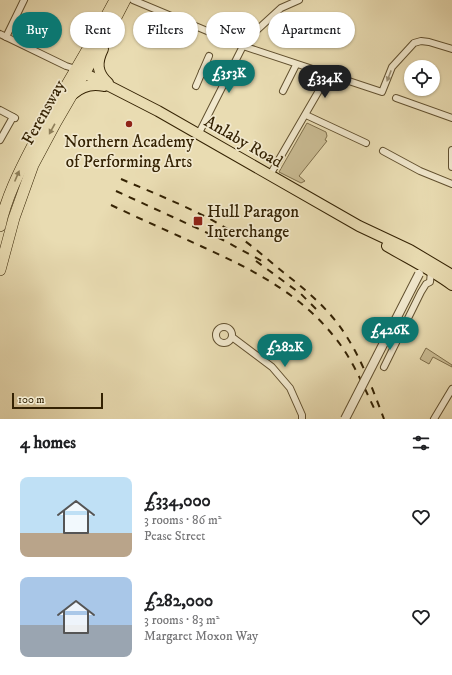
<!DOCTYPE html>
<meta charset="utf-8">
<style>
:root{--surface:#fff;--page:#f6f6f6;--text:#202124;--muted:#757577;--accent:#0f766e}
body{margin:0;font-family:"IM FELL DW Pica",serif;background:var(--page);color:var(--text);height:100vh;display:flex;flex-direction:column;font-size:15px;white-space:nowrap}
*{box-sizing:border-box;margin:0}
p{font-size:13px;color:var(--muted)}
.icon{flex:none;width:22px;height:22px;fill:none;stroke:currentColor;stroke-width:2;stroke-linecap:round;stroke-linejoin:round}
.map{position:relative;height:419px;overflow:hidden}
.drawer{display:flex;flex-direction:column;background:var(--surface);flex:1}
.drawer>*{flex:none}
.top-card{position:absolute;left:12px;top:12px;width:428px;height:36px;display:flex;gap:8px}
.fabs{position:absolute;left:404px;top:60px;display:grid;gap:8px}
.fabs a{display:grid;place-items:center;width:36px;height:36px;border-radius:50%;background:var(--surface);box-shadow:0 1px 3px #0004;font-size:20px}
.scale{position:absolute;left:12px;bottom:10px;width:91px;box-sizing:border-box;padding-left:4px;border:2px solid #342203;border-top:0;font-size:11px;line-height:14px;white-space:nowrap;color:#342203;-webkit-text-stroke:3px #f1e8cd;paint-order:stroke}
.price{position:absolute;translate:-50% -34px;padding:0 9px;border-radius:14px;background:var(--accent);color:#fff;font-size:13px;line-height:26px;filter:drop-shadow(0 1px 2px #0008)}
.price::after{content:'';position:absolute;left:50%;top:24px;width:12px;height:9px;margin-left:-6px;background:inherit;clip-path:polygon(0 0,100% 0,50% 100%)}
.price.selected{background:#222;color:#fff}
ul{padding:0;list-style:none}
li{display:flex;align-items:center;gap:12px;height:100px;padding:0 20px}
li span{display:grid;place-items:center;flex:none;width:112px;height:80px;border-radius:8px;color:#555}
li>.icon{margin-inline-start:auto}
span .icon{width:48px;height:48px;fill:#fffc;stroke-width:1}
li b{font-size:17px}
h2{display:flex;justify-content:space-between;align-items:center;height:48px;padding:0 20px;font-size:17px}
.tag{padding:0 14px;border-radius:18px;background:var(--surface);box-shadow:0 1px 3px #0004;font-size:14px;line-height:36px}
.tag.selected{background:var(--accent);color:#fff}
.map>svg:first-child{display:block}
</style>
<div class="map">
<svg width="452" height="419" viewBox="0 0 452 419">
<rect width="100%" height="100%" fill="#e9dcb2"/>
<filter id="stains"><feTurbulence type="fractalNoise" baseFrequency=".005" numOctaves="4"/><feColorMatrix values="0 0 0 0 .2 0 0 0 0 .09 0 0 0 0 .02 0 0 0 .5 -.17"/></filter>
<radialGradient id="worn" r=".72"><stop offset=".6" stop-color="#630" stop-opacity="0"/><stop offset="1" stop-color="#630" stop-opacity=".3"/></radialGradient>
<g fill="#cabc94" stroke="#7f6f4c">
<polygon points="307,123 326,132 327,136 325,140 327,141 299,176 305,181 301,183 279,172"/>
<polygon points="426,348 452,365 452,367 433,357 429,364 420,359"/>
</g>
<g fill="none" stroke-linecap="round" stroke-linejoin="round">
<defs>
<g id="minor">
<polyline points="133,0 243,46 382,92 392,67 414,43 421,41 429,42 452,49"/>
<polyline points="0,34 66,66 76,69"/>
<polyline points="6,37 24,0"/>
<polyline points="202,72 213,78"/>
<polyline points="196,86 209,56"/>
<polyline points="283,91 296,65"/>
<polyline points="396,98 452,118"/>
<polyline points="0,110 15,118"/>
<polyline points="306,115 366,143"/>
<polyline points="199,133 243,46 257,30 281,8 299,0"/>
<polyline points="0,140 13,117"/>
<polyline points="452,150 452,167"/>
<polyline points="383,151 420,171 452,184"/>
<polyline points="270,175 328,75"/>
<circle cx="224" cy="335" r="8"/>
<polyline points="232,337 272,367 290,388 302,415 302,419"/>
<polyline points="384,367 421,292 426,284 430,282 431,271"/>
<polyline points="434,419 452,389"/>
</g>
<g id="primary">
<path d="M103 49C96 63 97 73 108 83"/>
<polyline points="78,70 158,111 359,226 410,250 452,275"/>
<path d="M73 94C82 86 92 83 104 86"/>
<path d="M387 246C409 259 432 270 452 285"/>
</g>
<g id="trunk">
<path d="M0 226C6 198 19 172 32 147 58 97 89 50 115 0"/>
<polyline points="0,270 14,218 33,165 56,122 110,29 125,0"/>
</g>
</defs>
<use href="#minor" stroke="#61502f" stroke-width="8"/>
<use href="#primary" stroke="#342203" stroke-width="12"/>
<use href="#trunk" stroke="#342203" stroke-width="12"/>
<use href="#minor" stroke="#f1e8cd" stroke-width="6"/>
<use href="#primary" stroke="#e9dcb2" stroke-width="10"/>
<use href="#trunk" stroke="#e9dcb2" stroke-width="11"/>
<g stroke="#342203" stroke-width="2" stroke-dasharray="7 7" stroke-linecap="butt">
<path d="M121 179C158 195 197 210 231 231 249 243 266 258 283 272 306 290 329 309 345 334 362 360 373 390 384 419"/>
<polyline points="116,191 223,240 262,261"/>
<path d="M111 205C138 218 166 230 194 243 245 266 296 290 332 334 351 356 362 383 374 408"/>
<polyline points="256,261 301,294 319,312"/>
</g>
<defs>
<polyline id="tertiary-bridge" points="345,419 419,274"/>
</defs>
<use href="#tertiary-bridge" stroke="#61502f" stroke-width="10" stroke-linecap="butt"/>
<use href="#tertiary-bridge" stroke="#f1e8cd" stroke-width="8"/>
</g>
<defs><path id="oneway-solid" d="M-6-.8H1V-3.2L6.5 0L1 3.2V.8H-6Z"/></defs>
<use fill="#9c8f72" href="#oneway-solid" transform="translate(389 76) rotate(111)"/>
<g fill="#8e7f5a">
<use href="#oneway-solid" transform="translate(52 129) rotate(119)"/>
<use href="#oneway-solid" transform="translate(17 176) rotate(-67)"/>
</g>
<g fill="#8f2418" stroke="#f1e8cd" stroke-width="1.5">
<circle cx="129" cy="124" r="4"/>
<rect x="193" y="216" width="10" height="10" rx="2"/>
</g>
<g text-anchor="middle" stroke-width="3.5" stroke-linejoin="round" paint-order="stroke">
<g font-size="17" fill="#342203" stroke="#f1e8cd">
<text transform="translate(43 112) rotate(-61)" y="6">Ferensway</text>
<text transform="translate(244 141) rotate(30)" y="6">Anlaby Road</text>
</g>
<g font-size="17" fill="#342203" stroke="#f1e8cd">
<text x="129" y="147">Northern Academy<tspan x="129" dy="20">of Performing Arts</tspan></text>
<text x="207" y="217" text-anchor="start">Hull Paragon<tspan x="207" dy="20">Interchange</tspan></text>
</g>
</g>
<rect width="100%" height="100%" filter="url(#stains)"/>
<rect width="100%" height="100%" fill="url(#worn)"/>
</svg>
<div class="fabs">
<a><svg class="icon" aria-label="locate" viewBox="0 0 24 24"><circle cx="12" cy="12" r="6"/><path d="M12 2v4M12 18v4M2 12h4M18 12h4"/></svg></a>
</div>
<div class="scale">100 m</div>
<b class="price" style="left:229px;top:94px">£353K</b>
<b class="price selected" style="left:325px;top:99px">£334K</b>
<b class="price" style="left:390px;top:351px">£426K</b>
<b class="price" style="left:285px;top:368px">£282K</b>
<div class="top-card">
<a class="tag selected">Buy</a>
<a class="tag">Rent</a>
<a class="tag">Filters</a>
<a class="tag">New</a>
<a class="tag">Apartment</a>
</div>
</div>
<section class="drawer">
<h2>4 homes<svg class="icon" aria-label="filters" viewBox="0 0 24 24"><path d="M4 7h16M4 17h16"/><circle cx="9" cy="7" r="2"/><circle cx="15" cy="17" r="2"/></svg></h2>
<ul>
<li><span style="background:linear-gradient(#bfe0f5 70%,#b9a48a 0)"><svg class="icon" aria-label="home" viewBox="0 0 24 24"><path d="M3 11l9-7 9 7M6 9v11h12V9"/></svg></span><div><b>£334,000</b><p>3 rooms · 86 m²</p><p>Pease Street</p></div><svg class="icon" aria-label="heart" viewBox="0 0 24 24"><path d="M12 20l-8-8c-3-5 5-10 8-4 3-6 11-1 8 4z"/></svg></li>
<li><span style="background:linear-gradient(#a9c7e8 60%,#9aa5b1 0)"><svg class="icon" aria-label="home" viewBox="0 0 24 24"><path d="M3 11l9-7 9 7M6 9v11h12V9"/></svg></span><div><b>£282,000</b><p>3 rooms · 83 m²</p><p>Margaret Moxon Way</p></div><svg class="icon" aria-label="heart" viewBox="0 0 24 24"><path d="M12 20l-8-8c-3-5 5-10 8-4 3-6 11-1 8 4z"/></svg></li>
</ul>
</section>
